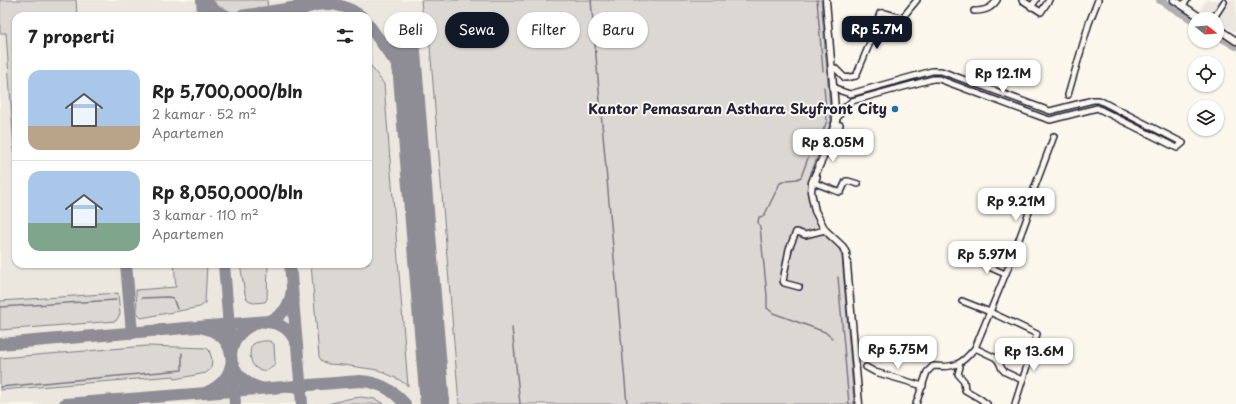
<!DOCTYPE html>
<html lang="id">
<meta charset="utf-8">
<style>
:root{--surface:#fff;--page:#f6f6f6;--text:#222;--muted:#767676;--line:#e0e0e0;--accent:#111827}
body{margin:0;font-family:"Playpen Sans",sans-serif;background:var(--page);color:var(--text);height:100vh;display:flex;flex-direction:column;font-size:15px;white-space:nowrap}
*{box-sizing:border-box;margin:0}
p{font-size:13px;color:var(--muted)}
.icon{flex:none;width:22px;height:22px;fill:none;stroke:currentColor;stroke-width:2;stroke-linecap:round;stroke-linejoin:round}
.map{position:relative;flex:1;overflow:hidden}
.side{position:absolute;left:12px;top:12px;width:360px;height:256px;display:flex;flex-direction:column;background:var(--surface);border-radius:12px;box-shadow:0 1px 3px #0004}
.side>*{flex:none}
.guide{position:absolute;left:384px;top:12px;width:380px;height:36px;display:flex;gap:8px}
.needle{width:26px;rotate:107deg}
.fabs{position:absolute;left:1188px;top:12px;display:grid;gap:8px}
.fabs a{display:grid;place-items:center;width:36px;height:36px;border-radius:50%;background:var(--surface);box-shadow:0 1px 3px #0004;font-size:20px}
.price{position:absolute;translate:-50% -34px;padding:0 9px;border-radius:8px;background:#fff;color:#222;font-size:13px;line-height:26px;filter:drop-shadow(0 1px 2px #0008)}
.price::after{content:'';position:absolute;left:50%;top:24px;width:12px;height:9px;margin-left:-6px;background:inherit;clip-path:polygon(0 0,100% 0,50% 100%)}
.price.active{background:var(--accent);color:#fff}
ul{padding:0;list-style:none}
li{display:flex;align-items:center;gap:12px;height:100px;padding:0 16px}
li+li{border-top:1px solid var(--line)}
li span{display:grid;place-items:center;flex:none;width:112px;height:80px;border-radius:12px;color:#555}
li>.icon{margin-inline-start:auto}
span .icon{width:48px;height:48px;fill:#fffc;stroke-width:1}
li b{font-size:17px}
h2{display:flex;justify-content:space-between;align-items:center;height:48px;padding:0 16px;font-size:17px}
.chip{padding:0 14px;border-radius:18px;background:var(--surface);box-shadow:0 1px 3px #0004;font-size:14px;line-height:36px}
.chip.active{background:var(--accent);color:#fff}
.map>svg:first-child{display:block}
</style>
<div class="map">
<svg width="1236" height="404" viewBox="0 0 1236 404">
<rect width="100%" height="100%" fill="#fbf7ec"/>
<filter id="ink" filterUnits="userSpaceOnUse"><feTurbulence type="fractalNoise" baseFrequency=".025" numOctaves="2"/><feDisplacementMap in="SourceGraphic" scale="8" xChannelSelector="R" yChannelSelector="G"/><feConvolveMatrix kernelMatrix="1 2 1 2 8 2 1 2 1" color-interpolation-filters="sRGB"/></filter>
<g filter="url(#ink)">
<g fill="#ebe7df" fill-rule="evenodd">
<path d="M0 0H822L828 81 824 79 822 84 829 87 832 120 827 134 809 179 808 191 786 192 810 317 848 315 855 404H0ZM16 16H368V264H16Z"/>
<polygon points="1206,0 1236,0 1236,33 1217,21 1217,19 1214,19 1200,10"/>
</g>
<g fill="#dbd8d3" stroke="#7e7d87">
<polygon points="0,0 76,0 77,16 16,16 16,176 6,33 0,33"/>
<path d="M205 0H267L268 12C245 16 220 24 205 0Z"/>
<polygon points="421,0 821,0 831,120 827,134 811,172 807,189 814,217 827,238 838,246 842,257 854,404 459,404 428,22 423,22"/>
<polygon points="368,62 384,84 408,386 398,379 378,370 343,365 328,364 322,361 319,357 311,264 368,264"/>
<polygon points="174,264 207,264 205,303 200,307 141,318 137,312 136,290 176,287"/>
<polygon points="240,264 268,264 267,299 265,302 253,303 247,299 245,294"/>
<polygon points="118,293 120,314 116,321 0,330 0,301"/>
<path d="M263 341H270L274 344 275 363 274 366 266 371C263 370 259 370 256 368 250 364 248 350 253 344 256 342 260 342 263 341Z"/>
<polygon points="147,346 207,348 209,350 212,359 211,369 208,371 206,373 175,379 174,376 0,390 0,358"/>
<polygon points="361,397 375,399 384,404 328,404 347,399"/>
</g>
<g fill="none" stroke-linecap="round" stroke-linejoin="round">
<g stroke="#787681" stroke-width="1.5">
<polyline points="591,0 627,404"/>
<polyline points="817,0 823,71"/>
<polyline points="814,145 818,143 827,121 824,87"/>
<polyline points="808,158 801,177 797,179 788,180 780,183 764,216 759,217 758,222 760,227 767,295 767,308 773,313 825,332 832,338"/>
<polyline points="838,277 849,404"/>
<polyline points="142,298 168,297 173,298 177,309"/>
<polyline points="0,307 116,300"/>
<polyline points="512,328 520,404"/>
<polyline points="0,387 182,370 182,353"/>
</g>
<g stroke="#b1aeb0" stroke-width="8">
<polyline points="1160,0 1195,21"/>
<polyline points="1217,35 1236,46"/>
</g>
<g stroke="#8e8c94" stroke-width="12">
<polyline points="202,0 203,16"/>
<polyline points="205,0 214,10 227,16"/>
<polyline points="241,16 304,6"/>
<path d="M292 16C313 0 340 0 361 16"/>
<polyline points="368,24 396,63 405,79 411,111"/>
<polyline points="126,264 132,333"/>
<polyline points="224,264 235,404"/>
<polyline points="290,264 302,404"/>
<path d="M266 322C281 323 290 329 296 343"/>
<path d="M203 328C217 331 228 340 231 354 233 340 242 329 255 324"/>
<path d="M0 344 268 321C284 316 291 304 292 288"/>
<path d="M233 365C238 377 248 385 261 388"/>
<path d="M207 392C219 387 228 379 231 365"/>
<path d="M65 404 360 381C379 382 392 389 405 404"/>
</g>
<polyline stroke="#8e8c94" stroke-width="30" points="404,28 435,404"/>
<defs>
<g id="minor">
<polyline points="1022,0 1041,12 1049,0"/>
<polyline points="1183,5 1187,0"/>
<polyline points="1031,7 1036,0"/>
<path d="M974 11C984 11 991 9 997 0"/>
<polyline points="1213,19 1224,2"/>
<path d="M832 68H835L845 78 856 76 872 38 880 13C887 11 895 18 903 17L917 0"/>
<polyline points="833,86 841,91 850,94 932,71 941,71 1050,111 1093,100 1099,100 1183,143 1177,148 1097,108 1050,120 1041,117 939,79 933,79 852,101 845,107 836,120"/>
<polyline points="1068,95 1089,23 1098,0"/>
<polyline points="828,151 840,125 835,124"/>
<polyline points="817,177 815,183 839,192 841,192 846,181 848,181 858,184"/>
<polyline points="976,261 1005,274"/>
<polyline points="799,287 784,283 783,281 789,249 796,232 797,232 805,235 825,230"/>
<polyline points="962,301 990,312 1037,334 1015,404"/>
<polyline points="975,348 996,358 999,362 1002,369 1005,372 1022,380"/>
<polyline points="959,364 960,367 958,374 964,381 965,390 979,398 987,404"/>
<polyline points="866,367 875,372 923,386"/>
<path d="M916 404 927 372 933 366C955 368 961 365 975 348L1011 261 1036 193 1034 189 1054 136"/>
</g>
<g id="major">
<polyline points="826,0 836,121 824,155 812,182 811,192 815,211 825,230 843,247 846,253 859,404"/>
<polyline points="1174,0 1203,19"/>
<polyline points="1217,28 1236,41"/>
</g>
</defs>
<use href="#minor" stroke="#22223b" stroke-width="8"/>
<use href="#major" stroke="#22223b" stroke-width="9"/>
<use href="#minor" stroke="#fbf7ec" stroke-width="5"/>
<use href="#major" stroke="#fbf7ec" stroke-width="6"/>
</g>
</g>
<circle fill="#1f6fb2" stroke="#fbf7ec" stroke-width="1.5" cx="895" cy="109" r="4"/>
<g text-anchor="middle" stroke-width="4" stroke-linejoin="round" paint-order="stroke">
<g font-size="14" font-weight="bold" fill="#22223b" stroke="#fbf7ec" text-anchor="end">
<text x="887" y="114">Kantor Pemasaran Asthara Skyfront City</text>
</g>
</g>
</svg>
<div class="fabs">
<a><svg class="needle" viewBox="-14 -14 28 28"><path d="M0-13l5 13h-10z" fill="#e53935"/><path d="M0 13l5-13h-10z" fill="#767676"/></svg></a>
<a><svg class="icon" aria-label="locate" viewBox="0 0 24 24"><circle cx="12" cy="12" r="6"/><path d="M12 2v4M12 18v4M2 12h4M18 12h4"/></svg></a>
<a><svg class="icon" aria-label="layers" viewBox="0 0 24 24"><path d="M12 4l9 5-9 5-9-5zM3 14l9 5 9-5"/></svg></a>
</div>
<b class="price active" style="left:877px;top:50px">Rp 5.7M</b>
<b class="price" style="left:1003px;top:94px">Rp 12.1M</b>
<b class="price" style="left:833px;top:163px">Rp 8.05M</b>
<b class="price" style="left:1016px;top:222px">Rp 9.21M</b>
<b class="price" style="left:987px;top:275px">Rp 5.97M</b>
<b class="price" style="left:898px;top:370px">Rp 5.75M</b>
<b class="price" style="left:1034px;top:372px">Rp 13.6M</b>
<div class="guide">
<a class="chip">Beli</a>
<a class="chip active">Sewa</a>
<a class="chip">Filter</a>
<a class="chip">Baru</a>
</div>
<section class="side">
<h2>7 properti<svg class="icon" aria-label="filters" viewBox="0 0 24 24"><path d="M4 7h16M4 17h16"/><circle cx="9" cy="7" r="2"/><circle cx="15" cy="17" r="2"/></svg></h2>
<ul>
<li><span style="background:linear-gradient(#a9c7e8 70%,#b9a48a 0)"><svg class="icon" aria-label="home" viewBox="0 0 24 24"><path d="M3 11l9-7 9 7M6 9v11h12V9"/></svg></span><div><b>Rp 5,700,000/bln</b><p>2 kamar · 52 m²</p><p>Apartemen</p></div></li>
<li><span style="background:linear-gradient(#a9c7e8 65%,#7fa58c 0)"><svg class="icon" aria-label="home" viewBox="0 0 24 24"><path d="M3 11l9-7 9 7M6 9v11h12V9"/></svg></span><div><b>Rp 8,050,000/bln</b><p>3 kamar · 110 m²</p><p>Apartemen</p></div></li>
</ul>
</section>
</div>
